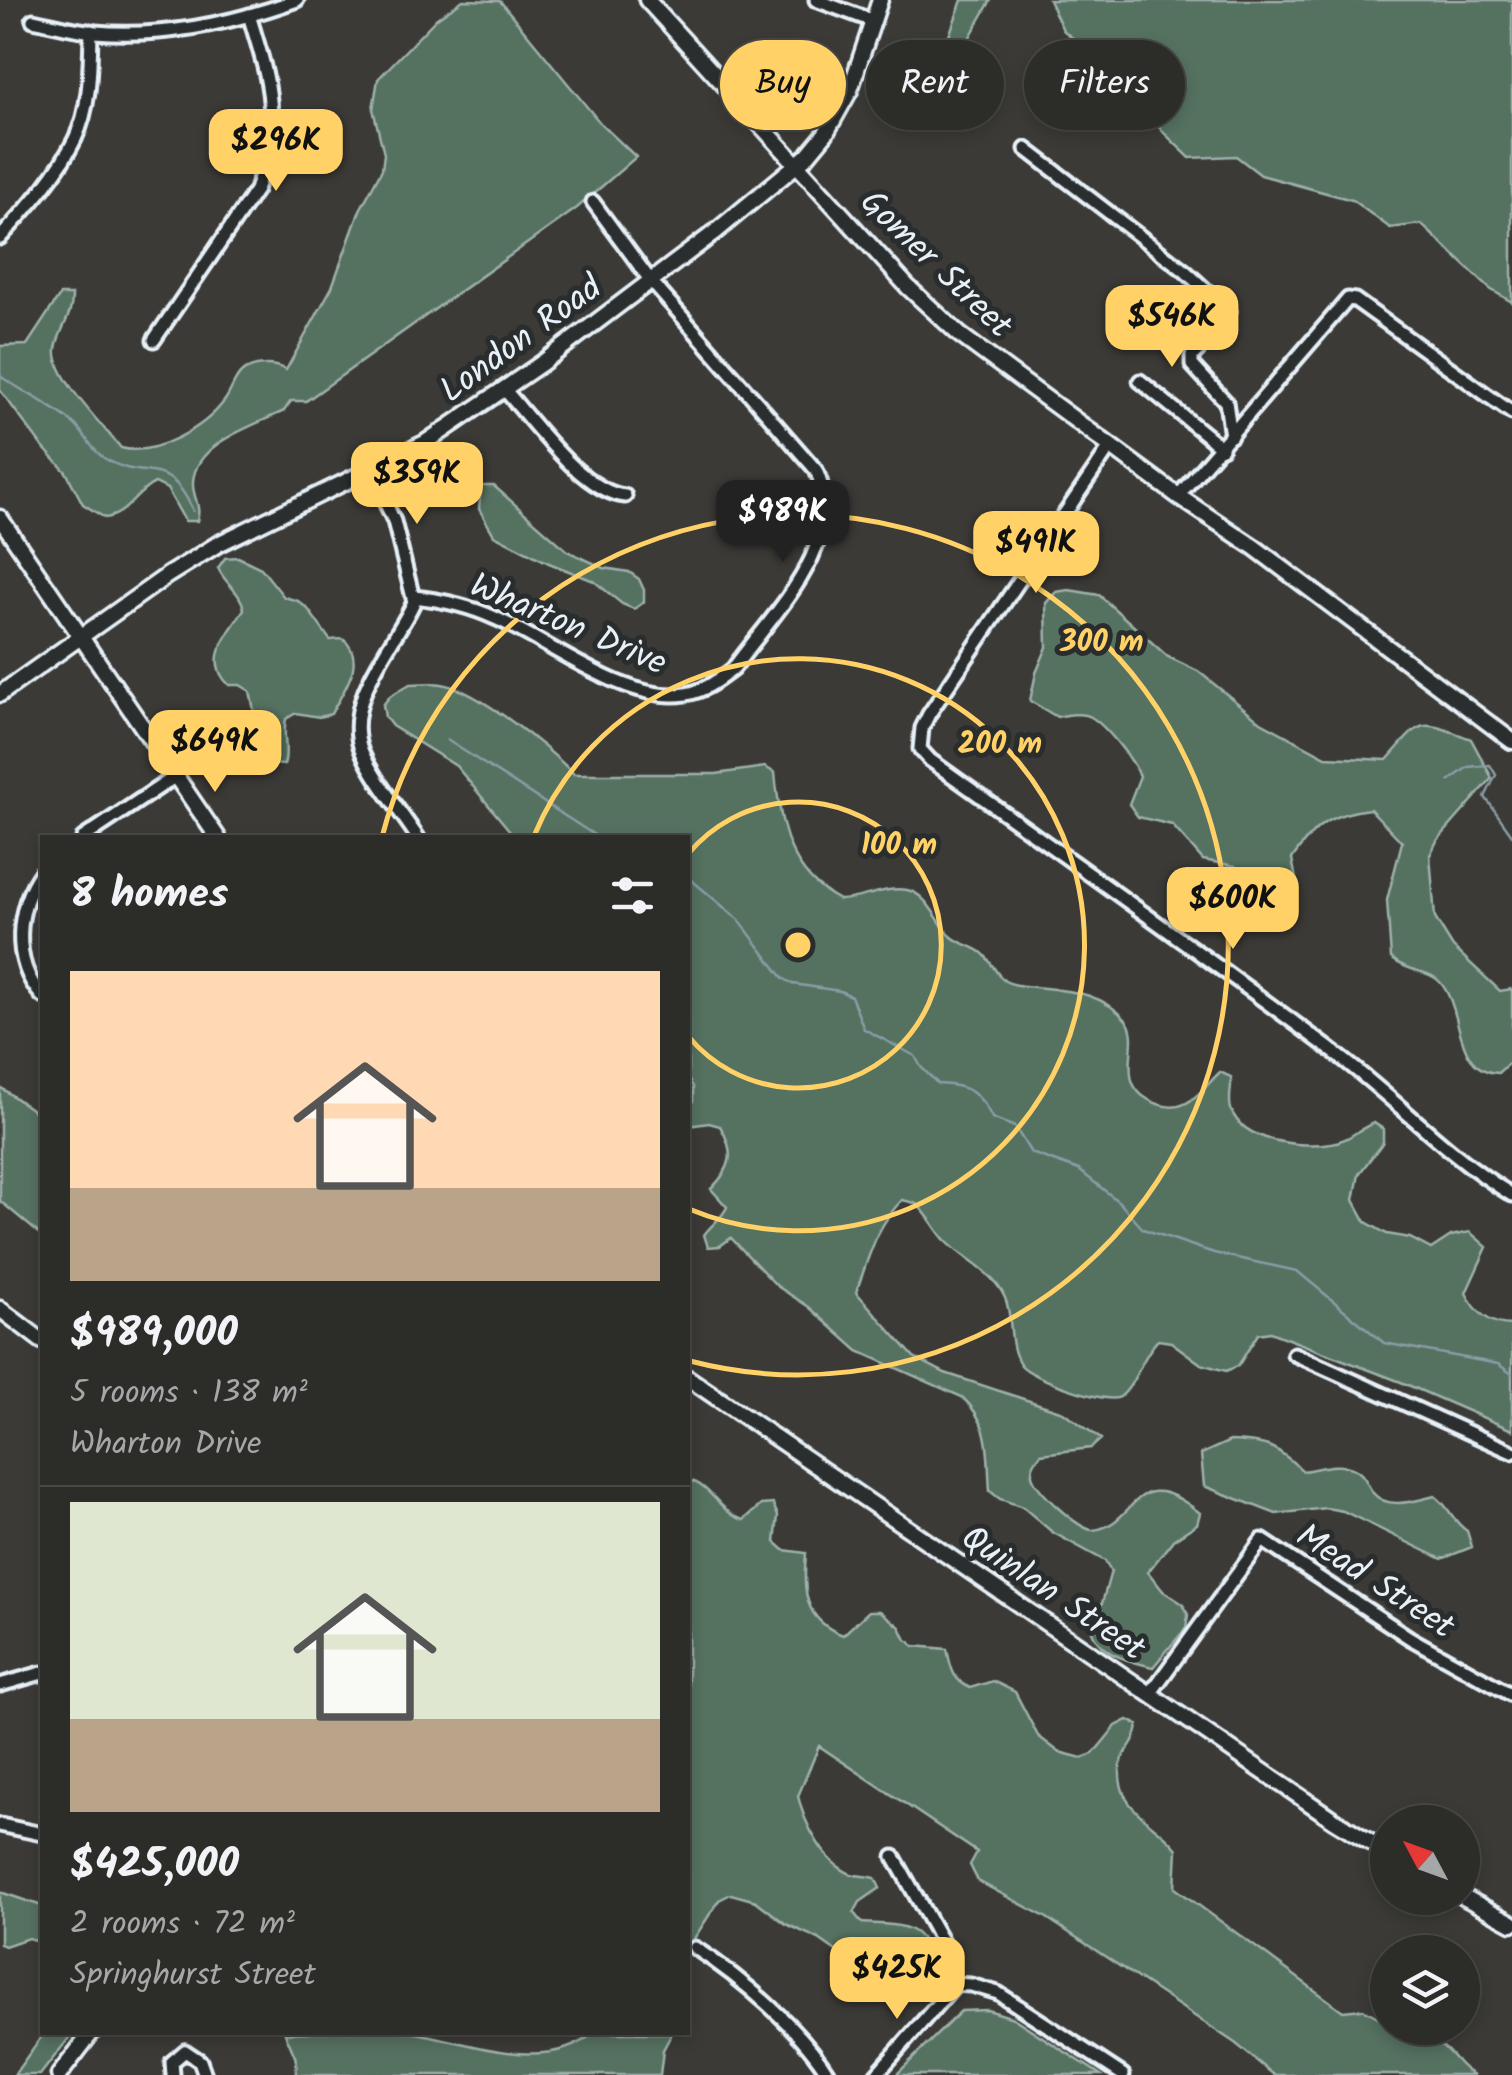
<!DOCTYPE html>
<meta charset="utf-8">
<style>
:root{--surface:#2c2c29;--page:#343431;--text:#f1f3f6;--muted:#a6a7a8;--line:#484846;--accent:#ffd166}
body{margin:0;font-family:Kalam,sans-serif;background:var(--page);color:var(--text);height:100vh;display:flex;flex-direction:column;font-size:38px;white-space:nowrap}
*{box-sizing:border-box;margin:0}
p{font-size:32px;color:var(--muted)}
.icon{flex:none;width:55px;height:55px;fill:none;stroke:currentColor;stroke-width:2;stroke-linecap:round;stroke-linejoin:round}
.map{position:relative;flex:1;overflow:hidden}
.sheet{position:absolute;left:40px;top:835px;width:650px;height:1200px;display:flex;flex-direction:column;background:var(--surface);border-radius:0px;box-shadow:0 5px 15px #0003,0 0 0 2px var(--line)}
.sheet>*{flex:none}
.guide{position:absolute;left:720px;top:40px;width:640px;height:90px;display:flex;gap:20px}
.needle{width:65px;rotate:311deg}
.buttons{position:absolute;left:1370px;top:1805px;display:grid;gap:20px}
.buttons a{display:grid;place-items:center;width:110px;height:110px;border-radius:50%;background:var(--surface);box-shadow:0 5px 15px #0003,0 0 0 2px var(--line);font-size:50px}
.price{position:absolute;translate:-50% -85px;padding:0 22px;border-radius:20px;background:var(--accent);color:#111;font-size:32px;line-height:65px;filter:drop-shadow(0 2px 5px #0008)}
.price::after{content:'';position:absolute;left:50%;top:60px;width:30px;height:22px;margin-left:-15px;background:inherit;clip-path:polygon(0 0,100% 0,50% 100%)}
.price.active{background:#222;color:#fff}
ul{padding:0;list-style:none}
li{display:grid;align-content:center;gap:20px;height:530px;padding:0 30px}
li+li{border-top:2px solid var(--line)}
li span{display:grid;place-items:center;height:310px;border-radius:0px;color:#555}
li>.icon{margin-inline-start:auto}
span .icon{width:180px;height:180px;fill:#fffc;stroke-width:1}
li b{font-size:42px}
h2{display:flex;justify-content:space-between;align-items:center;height:120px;padding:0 30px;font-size:42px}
.tag{padding:0 35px;border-radius:45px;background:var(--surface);box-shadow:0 5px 15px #0003,0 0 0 2px var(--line);font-size:35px;line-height:90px}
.tag.active{background:var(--accent);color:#111}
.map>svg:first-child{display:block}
</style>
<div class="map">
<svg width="1512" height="2075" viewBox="0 0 1512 2075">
<rect width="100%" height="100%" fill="#3b3a37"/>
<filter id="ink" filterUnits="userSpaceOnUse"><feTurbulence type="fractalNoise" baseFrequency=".01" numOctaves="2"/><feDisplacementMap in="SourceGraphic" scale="20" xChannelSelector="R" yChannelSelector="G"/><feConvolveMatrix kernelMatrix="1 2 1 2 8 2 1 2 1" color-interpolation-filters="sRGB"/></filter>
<g filter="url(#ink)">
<g fill="#557160" stroke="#9eb1ac" stroke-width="2.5">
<path d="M463 0 500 1 601 124 636 157 577 208 306 401H291L284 411C253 426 195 443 193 482 192 497 202 505 197 521H185L167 489 155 483C135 492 128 515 105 518L83 504 66 472 41 445 0 390V346L27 345 60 295H72C73 316 59 329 56 349 52 375 104 427 121 448 154 457 205 428 225 400 231 392 234 380 241 373 254 363 273 363 286 370L332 287 360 210 382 169 384 154 373 109 378 79 437 18Z"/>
<polygon points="962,0 991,0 954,65 945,127 930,121 929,91"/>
<polygon points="1049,0 1512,0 1512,302 1490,289 1421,224 1390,228 1352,200 1261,175 1236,156 1190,158 1164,133 1125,82 1063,30"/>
<polygon points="481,486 494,486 569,552 604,568 629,572 639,579 644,590 644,602 634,609 622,604 594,581 549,563 494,535 479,509"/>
<path d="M238 557 261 568 284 597 298 601 308 609 330 640 343 639C368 660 343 691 331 714L319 717 296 713 286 719C282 735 289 749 284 765L271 764 263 755 250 691 240 685H229C202 659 229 634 244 609 241 592 225 584 218 568L225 558Z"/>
<path d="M1069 590 1099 595 1168 657 1198 671 1261 722 1326 757 1387 760C1424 718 1418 719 1471 739L1492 778 1437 841 1430 855 1435 918 1453 947 1500 991 1512 989V1060L1498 1073C1452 1071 1465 1008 1439 981 1429 970 1409 973 1391 958L1387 900 1402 842 1370 809C1329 814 1315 825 1292 859L1298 889 1293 905 1278 909 1252 891 1235 866 1203 860 1172 825 1138 817 1129 804 1140 776C1133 760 1106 726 1091 717 1081 712 1067 715 1057 717L1030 701 1036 673 1047 647 1046 603 1056 592Z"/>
<path d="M410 684C420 684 432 682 442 684 478 690 548 748 574 774H716L765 767 775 773C780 825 789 874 839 900 862 900 883 886 907 890 926 893 936 919 948 933 957 944 970 944 981 952 991 959 995 974 1005 981 1014 986 1025 986 1035 987 1069 991 1102 992 1126 1020 1145 1042 1108 1086 1158 1104 1187 1115 1201 1090 1220 1072L1231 1077C1232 1088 1228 1099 1231 1109 1242 1142 1301 1148 1331 1143 1349 1141 1358 1129 1374 1123L1383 1129V1142L1359 1174 1354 1200 1366 1222 1387 1234 1410 1238 1431 1249 1451 1236 1470 1232 1487 1247 1466 1293C1476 1312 1489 1325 1512 1325V1430L1401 1382 1270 1332 1258 1334 1238 1366 1226 1371 1201 1364 1171 1342 1158 1340C1142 1355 1135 1386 1120 1397 1107 1405 1031 1378 1021 1365 1007 1346 1014 1319 1005 1298 994 1272 964 1260 945 1240 935 1230 928 1213 916 1204 913 1202 906 1201 902 1200 874 1229 870 1256 856 1292L914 1357 945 1373 1063 1412 1101 1439 1091 1448 1041 1454C1036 1460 1031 1466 1032 1475 1033 1488 1080 1531 1093 1530 1137 1526 1133 1458 1200 1513L1197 1524 1173 1540 1148 1572 1163 1591 1183 1604 1188 1615 1186 1628 1153 1667C1129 1661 1098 1655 1091 1628L1101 1607 1111 1571 1105 1561 1052 1532 1023 1507 1000 1499 990 1491C987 1452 992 1425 962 1397L858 1351 809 1307 777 1286 731 1238 720 1246 708 1247 704 1235C711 1224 721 1220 727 1207L711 1189C732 1168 736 1153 720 1126L709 1123 688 1126V1106L693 1101V1087L688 1079V838L515 837 456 766 392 726 385 717 383 705 390 696Z"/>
<polygon points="0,1087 42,1117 42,1236 0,1201"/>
<path d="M1230 1441C1269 1442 1275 1446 1303 1471 1318 1469 1337 1462 1352 1468 1365 1473 1366 1483 1373 1493 1388 1511 1417 1500 1435 1496 1450 1507 1452 1521 1467 1531L1472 1547 1442 1559 1343 1511 1326 1508 1276 1514 1204 1486 1201 1454Z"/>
<path d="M688 1480C712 1485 720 1514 744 1520L761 1505 773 1504 778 1516 775 1542 784 1550 806 1553C803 1590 803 1620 843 1635L869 1611H880L900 1627 905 1638 914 1646 947 1649C951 1668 952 1679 970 1688L993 1681 1015 1692 1038 1736 1059 1752 1082 1758 1093 1754 1116 1726 1128 1720 1138 1725C1137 1743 1121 1752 1120 1768 1117 1812 1157 1822 1177 1849L1175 1888 1343 2011 1363 2009 1387 2022 1388 2028C1404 2028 1429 2036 1443 2047 1455 2056 1459 2068 1474 2075H1274L1235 2043 1130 1973 1047 1918 978 1881 970 1865 977 1852 819 1746 798 1796C804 1823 824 1863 851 1874 858 1876 868 1876 875 1878L880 1888 860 1902 854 1913 862 1923C883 1925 914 1921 924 1943L913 1948 874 1945 852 1955 839 1953 819 1939 786 1924 756 1901 731 1894 719 1900 688 1948Z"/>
<polygon points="0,1892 42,1906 42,1942 28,1938 5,1946 0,1944"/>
<polygon points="988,2010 1013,2018 1101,2075 896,2075 961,2011"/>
<polygon points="44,2033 73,2033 40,2075 14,2075"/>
<path d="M285 2033C321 2032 376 2027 410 2032 466 2041 547 2075 593 2033H672L663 2050 660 2075H297L296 2059Z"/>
</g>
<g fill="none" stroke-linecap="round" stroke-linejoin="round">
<g stroke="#899da6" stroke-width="2.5">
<path d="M0 376C23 392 52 405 73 423 85 433 91 450 104 458 145 484 168 453 193 511"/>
<polyline points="447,740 599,838"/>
<polyline points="1449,781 1468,767 1490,765 1496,775 1485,797 1512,835"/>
<path d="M688 877 739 920 783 978 793 984 840 991 851 996 864 1029 915 1056 921 1067 938 1084C967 1085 980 1092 992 1118L1015 1127 1031 1153 1079 1170 1119 1202 1143 1229 1214 1253 1297 1271 1384 1343 1498 1364 1512 1374"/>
</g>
<defs>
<g id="minor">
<polyline points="816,0 873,21"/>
<path d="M33 20C53 24 74 30 95 32 162 38 233 23 297 0"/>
<polyline points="1026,149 1185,271 1229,311 1221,327 1192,356 1192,365 1226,402 1231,436"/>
<path d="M0 238C27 208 57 176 75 139 91 106 90 66 91 31"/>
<path d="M154 340 256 190C281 116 271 87 249 15"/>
<polyline points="1140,381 1222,448"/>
<path d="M504 389C532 420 582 492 625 496"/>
<path d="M1110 447 929 714 922 728 920 749 930 760C1065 857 1202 953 1335 1053 1396 1099 1447 1155 1512 1195"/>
<path d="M370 470 394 521 414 602C394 646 341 701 362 752 375 782 400 810 418 838"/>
<polyline points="1178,496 1348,299 1355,300 1512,413"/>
<path d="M414 597C442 600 469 606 495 618 549 641 626 704 686 694 705 691 718 680 733 669 773 613 849 543 816 470L650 280 593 202"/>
<polyline points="83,838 176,776"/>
<path d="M42 871C16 907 11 961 42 996"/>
<polyline points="1294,1354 1512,1452"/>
<polyline points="0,1685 42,1673"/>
<polyline points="1150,1694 1262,1540 1410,1638 1512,1695"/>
<polyline points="0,1825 42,1834"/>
<path d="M695 1948C740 1977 801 2029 829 2075"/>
<polyline points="951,1984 971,1985 998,1993 1123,2075"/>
<polyline points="173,2075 172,2062 185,2051 200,2061 205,2075"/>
<polyline points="876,2075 951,1989 948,1953 894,1857"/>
</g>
<g id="tertiary">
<polyline points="647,0 908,287 960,335 1178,496 1254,547 1512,741"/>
<polyline points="0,518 218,838"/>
<polyline points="0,694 168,575 218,544 425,443 542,363 714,233 807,156 826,133 850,90 880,0"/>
<polyline points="0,1309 42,1341"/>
<polyline points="688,1378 1334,1820 1388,1853"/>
<polyline points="1462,1896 1512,1923"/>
<polyline points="59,2075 92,2032"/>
</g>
</defs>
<use href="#minor" stroke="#e8f1f8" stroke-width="19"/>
<use href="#tertiary" stroke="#e8f1f8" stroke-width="21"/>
<use href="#minor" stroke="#2a2d2e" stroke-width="11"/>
<use href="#tertiary" stroke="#2a2d2e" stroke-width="14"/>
</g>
</g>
<g fill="none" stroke="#ffd166" stroke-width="5">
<path d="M688 854A143 143 0 1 1 688 1036"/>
<path d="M534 836A286 286 0 1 1 689 1209"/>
<path d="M382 837A430 430 0 1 1 690 1361"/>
</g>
<g text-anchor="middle" stroke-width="10" stroke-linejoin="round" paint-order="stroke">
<g font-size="35" fill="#e8f1f8" stroke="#2a2d2e">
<text transform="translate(937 263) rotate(44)" y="12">Gomer Street</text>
<text transform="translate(520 338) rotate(-36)" y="12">London Road</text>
<text transform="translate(569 623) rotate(23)" y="12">Wharton Drive</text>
<text transform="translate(1376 1580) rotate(33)" y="12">Mead Street</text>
<text transform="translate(1054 1592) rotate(34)" y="12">Quinlan Street</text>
</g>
</g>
<circle cx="798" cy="945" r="15" fill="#ffd166" stroke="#2a2d2e" stroke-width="5"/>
<g font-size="30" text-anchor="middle" font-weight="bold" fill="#ffd166" stroke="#2a2d2e" stroke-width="10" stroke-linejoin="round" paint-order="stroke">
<text x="1102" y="651">300 m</text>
<text x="1000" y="753">200 m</text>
<text x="899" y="854">100 m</text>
</g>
</svg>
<div class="buttons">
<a><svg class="needle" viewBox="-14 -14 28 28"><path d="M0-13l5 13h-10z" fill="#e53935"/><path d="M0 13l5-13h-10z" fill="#a6a7a8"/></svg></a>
<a><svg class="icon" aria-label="layers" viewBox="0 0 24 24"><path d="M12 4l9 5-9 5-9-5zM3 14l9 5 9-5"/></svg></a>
</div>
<b class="price" style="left:276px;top:194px">$296K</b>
<b class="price" style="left:1172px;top:370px">$546K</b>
<b class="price" style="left:417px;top:527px">$359K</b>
<b class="price active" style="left:783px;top:565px">$989K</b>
<b class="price" style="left:1036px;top:596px">$491K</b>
<b class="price" style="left:215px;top:795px">$649K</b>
<b class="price" style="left:1233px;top:952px">$600K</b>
<b class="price" style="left:897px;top:2022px">$425K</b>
<div class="guide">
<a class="tag active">Buy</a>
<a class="tag">Rent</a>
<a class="tag">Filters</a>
</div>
<section class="sheet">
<h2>8 homes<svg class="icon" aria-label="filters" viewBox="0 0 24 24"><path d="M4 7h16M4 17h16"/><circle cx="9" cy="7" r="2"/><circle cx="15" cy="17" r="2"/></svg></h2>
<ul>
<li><span style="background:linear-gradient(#ffd9b3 70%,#b9a48a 0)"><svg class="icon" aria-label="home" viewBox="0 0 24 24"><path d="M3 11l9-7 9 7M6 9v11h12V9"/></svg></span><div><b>$989,000</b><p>5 rooms · 138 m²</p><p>Wharton Drive</p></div></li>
<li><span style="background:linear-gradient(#dfe7d0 70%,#b9a48a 0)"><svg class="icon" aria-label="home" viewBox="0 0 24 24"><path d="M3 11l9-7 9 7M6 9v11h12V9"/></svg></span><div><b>$425,000</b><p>2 rooms · 72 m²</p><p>Springhurst Street</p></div></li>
</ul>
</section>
</div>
